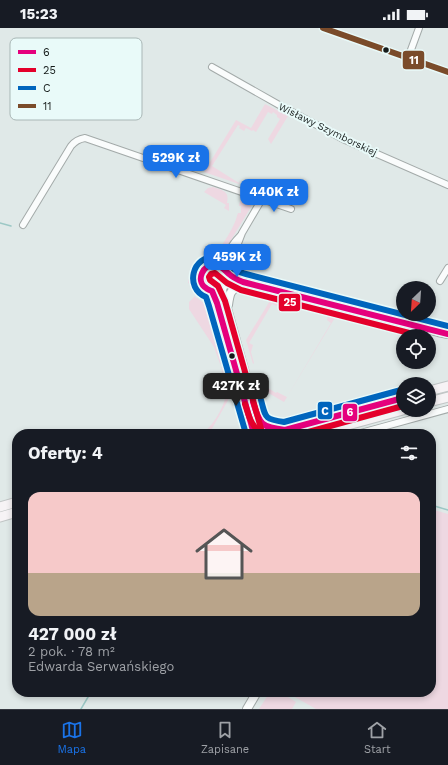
<!DOCTYPE html>
<html lang="pl">
<meta charset="utf-8">
<style>
:root{--surface:#171b24;--page:#242831;--text:#f1f3f6;--muted:#9ea1a6;--line:#363941;--accent:#1a73e8}
body{margin:0;font-family:"Work Sans",sans-serif;background:var(--page);color:var(--text);height:100vh;display:flex;flex-direction:column;font-size:15px;white-space:nowrap}
*{box-sizing:border-box;margin:0}
p{font-size:13px;color:var(--muted)}
.icon{flex:none;width:22px;height:22px;fill:none;stroke:currentColor;stroke-width:2;stroke-linecap:round;stroke-linejoin:round}
.map{position:relative;flex:1;overflow:hidden}
.side{position:absolute;left:12px;top:401px;width:424px;height:268px;display:flex;flex-direction:column;background:var(--surface);border-radius:16px;box-shadow:0 2px 6px #0003}
.side>*{flex:none}
.needle{width:26px;rotate:205deg}
.fabs{position:absolute;left:396px;top:253px;display:grid;gap:8px}
.fabs a{display:grid;place-items:center;width:40px;height:40px;border-radius:50%;background:var(--surface);box-shadow:0 2px 6px #0003;font-size:20px}
.price{position:absolute;translate:-50% -34px;padding:0 9px;border-radius:8px;background:var(--accent);color:#fff;font-size:13px;line-height:26px;filter:drop-shadow(0 1px 2px #0008)}
.price::after{content:'';position:absolute;left:50%;top:24px;width:12px;height:9px;margin-left:-6px;background:inherit;clip-path:polygon(0 0,100% 0,50% 100%)}
.price.on{background:#222;color:#fff}
ul{padding:0;list-style:none}
li{display:grid;align-content:center;gap:8px;height:212px;padding:0 16px}
li+li{border-top:1px solid var(--line)}
li span{display:grid;place-items:center;height:124px;border-radius:12px;color:#555}
li>.icon{margin-inline-start:auto}
span .icon{width:72px;height:72px;fill:#fffc;stroke-width:1}
li b{font-size:17px}
h2{display:flex;justify-content:space-between;align-items:center;height:48px;padding:0 16px;font-size:17px}
.status{display:flex;justify-content:space-between;align-items:center;height:28px;padding:0 20px;background:var(--surface);direction:ltr}
.status svg{height:11px;fill:currentColor}
.tab-bar{display:flex;justify-content:space-around;align-items:center;height:56px;border-top:1px solid var(--line);background:var(--surface);font-size:11px;color:var(--muted)}
.tab-bar a{display:grid;justify-items:center;gap:2px}
.tab-bar .on{color:var(--accent)}
.map>svg:first-child{display:block}
</style>
<div class="status"><b>15:23</b><svg viewBox="0 0 49 12"><path d="M0 12V9h3v3zM5 12V6h3v6zM10 12V3h3v9zM15 12V0h3v12zM26 1h20v11H26zM47 4h2v5h-2z"/></svg></div>
<div class="map">
<svg width="448" height="681" viewBox="0 0 448 681">
<rect width="100%" height="100%" fill="#e0e9e8"/>
<g fill="#eed8e2">
<polygon points="265,76 288,88 271,116 268,111 280,91 277,89 277,87 273,84 272,86 268,84 256,104 253,102 252,103 246,100 244,103 239,100 240,98 238,97 212,138 239,155 241,151 239,156 204,144 236,92 251,100"/>
<path d="M213 159C222 162 230 163 227 175H229V183L224 180 226 177 204 164 208 160Z"/>
<path d="M244 170C249 172 251 174 251 179L225 222C223 224 222 228 219 229 217 231 213 230 210 231 198 233 194 245 191 255L190 256 188 255C189 246 194 234 203 230 209 227 215 227 219 221 225 213 231 203 235 194 236 192 237 187 238 185 239 185 240 185 241 185V178H239C239 174 241 172 244 170Z"/>
<circle cx="214" cy="250" r="8"/>
<polygon points="195,268 196,270 197,270 205,276 222,336 220,336 214,319 189,281 189,274"/>
<path d="M271 271 287 275 286 276C282 275 279 275 276 278L272 276 249 315 253 317 251 324 254 335 253 336 246 312Z"/>
<polygon points="297,278 336,288 284,374 260,360 256,347 257,347 259,353 268,358 268,360 276,365 277,364 287,369 331,295 327,292 328,287 298,279"/>
<path d="M221 339H223L231 367 209 406H201C212 400 226 377 226 364 226 356 223 347 221 339Z"/>
<polygon points="431,481 448,486 448,681 316,681 286,664 431,664"/>
<polygon points="270,664 280,664 296,674 292,681 259,681"/>
</g>
<g fill="none" stroke-linecap="round" stroke-linejoin="round">
<g stroke="#9cc8c5" stroke-width="1.5">
<polyline points="0,195 11,198"/>
<polyline points="431,477 448,482"/>
<polyline points="81,681 91,664"/>
</g>
<defs>
<g id="street">
<polyline points="323,0 448,44"/>
<polyline points="408,30 419,0"/>
<polyline points="212,39 281,78 343,111 448,157"/>
<path d="M23 197 71 118C75 113 79 111 85 110L291 181"/>
<path d="M216 237C225 232 228 223 234 215 236 212 238 210 240 208"/>
<polyline points="224,242 237,218 242,205 269,159"/>
<polyline points="440,253 448,240"/>
<polyline points="357,406 448,381"/>
</g>
<g id="secondary">
<circle cx="213" cy="250" r="13"/>
<polyline points="225,243 232,248 243,254 438,304 448,306"/>
<polyline points="223,259 222,262 223,266 258,392 260,406"/>
<polyline points="212,263 217,275 254,406"/>
<path d="M228 277C230 262 231 263 243 254"/>
<path d="M258 392C265 401 271 400 282 402"/>
<polyline points="247,681 257,664"/>
</g>
<g id="primary">
<polyline points="429,363 448,358"/>
<polyline points="429,374 448,369"/>
<polyline points="270,406 403,370"/>
<polyline points="315,406 403,382"/>
<polyline points="0,479 17,474"/>
<polyline points="0,489 17,484"/>
</g>
</defs>
<use href="#street" stroke="#a3aaa9" stroke-width="8"/>
<use href="#secondary" stroke="#a3aaa9" stroke-width="10"/>
<use href="#primary" stroke="#c0c5c5" stroke-width="11"/>
<use href="#street" stroke="#fafcfc" stroke-width="6"/>
<use href="#secondary" stroke="#fafcfc" stroke-width="8"/>
<use href="#primary" stroke="#f6f3f5" stroke-width="9"/>
<defs>
<g id="bus-1">
<path d="M253 374C260 397 261 399 285 402L403 370"/>
<path d="M254 406 217 275 212 263C211 263 207 261 206 260 195 253 203 235 216 237 222 238 225 243 229 246 233 250 238 252 243 254L448 306"/>
</g>
<g id="bus-2">
<path d="M245 376C249 388 251 400 264 406"/>
<polyline points="262,404 225,273 218,258 210,252 209,249 211,246 215,245 227,255 241,262 421,308"/>
<polyline points="301,406 403,378"/>
</g>
<g id="bus-3">
<path d="M261 372C266 390 264 391 284 394L401 362"/>
<path d="M246 406 209 278 206 269C184 260 192 227 216 229 224 230 228 236 234 241 238 243 242 245 246 246L448 298"/>
</g>
<polyline id="bus-4" points="323,0 448,44"/>
</defs>
<use href="#bus-1" stroke="#e9faf9" stroke-width="9"/>
<use href="#bus-2" stroke="#e9faf9" stroke-width="9"/>
<use href="#bus-3" stroke="#e9faf9" stroke-width="9"/>
<use href="#bus-4" stroke="#e9faf9" stroke-width="9"/>
<use href="#bus-1" stroke="#e5007d" stroke-width="6"/>
<use href="#bus-2" stroke="#e4002b" stroke-width="6"/>
<use href="#bus-3" stroke="#0065bd" stroke-width="6"/>
<use href="#bus-4" stroke="#7a4b2a" stroke-width="6"/>
</g>
<g fill="#141a19" stroke="#e9faf9" stroke-width="1.5">
<circle cx="386" cy="22" r="3.5"/>
<circle cx="232" cy="328" r="3.5"/>
</g>
<g text-anchor="middle" stroke-width="4" stroke-linejoin="round" paint-order="stroke">
<g font-size="10" fill="#141a19" stroke="#e9faf9">
<text transform="translate(328 101) rotate(26)" y="4">Wisławy Szymborskiej</text>
</g>
</g>
<rect x="10" y="10" width="132" height="82" rx="6" fill="#e9faf9" stroke="#a9b7b6" stroke-width="1"/>
<rect x="18" y="22" width="18" height="4" fill="#e5007d"/>
<rect x="18" y="40" width="18" height="4" fill="#e4002b"/>
<rect x="18" y="58" width="18" height="4" fill="#0065bd"/>
<rect x="18" y="76" width="18" height="4" fill="#7a4b2a"/>
<g font-size="11" fill="#141a19">
<text x="43" y="28">6</text>
<text x="43" y="46">25</text>
<text x="43" y="64">C</text>
<text x="43" y="82">11</text>
</g>
<g stroke="#e9faf9" stroke-width="1.5">
<rect x="402" y="22" width="23" height="20" rx="4" fill="#7a4b2a"/>
<rect x="278" y="265" width="23" height="19" rx="4" fill="#e4002b"/>
<rect x="317" y="373" width="16" height="19" rx="4" fill="#0065bd"/>
<rect x="342" y="375" width="16" height="19" rx="4" fill="#e5007d"/>
</g>
<g font-size="11" text-anchor="middle" font-weight="bold" fill="#fff">
<text x="414" y="36">11</text>
<text x="290" y="278">25</text>
<text x="325" y="387">C</text>
<text x="350" y="388">6</text>
</g>
</svg>
<div class="fabs">
<a><svg class="needle" viewBox="-14 -14 28 28"><path d="M0-13l5 13h-10z" fill="#e53935"/><path d="M0 13l5-13h-10z" fill="#9ea1a6"/></svg></a>
<a><svg class="icon" aria-label="locate" viewBox="0 0 24 24"><circle cx="12" cy="12" r="6"/><path d="M12 2v4M12 18v4M2 12h4M18 12h4"/></svg></a>
<a><svg class="icon" aria-label="layers" viewBox="0 0 24 24"><path d="M12 4l9 5-9 5-9-5zM3 14l9 5 9-5"/></svg></a>
</div>
<b class="price" style="left:176px;top:151px">529K zł</b>
<b class="price" style="left:274px;top:185px">440K zł</b>
<b class="price" style="left:237px;top:250px">459K zł</b>
<b class="price on" style="left:236px;top:379px">427K zł</b>
<section class="side">
<h2>Oferty: 4<svg class="icon" aria-label="filters" viewBox="0 0 24 24"><path d="M4 7h16M4 17h16"/><circle cx="9" cy="7" r="2"/><circle cx="15" cy="17" r="2"/></svg></h2>
<ul>
<li><span style="background:linear-gradient(#f6c9c9 65%,#b9a48a 0)"><svg class="icon" aria-label="home" viewBox="0 0 24 24"><path d="M3 11l9-7 9 7M6 9v11h12V9"/></svg></span><div><b>427 000 zł</b><p>2 pok. · 78 m²</p><p>Edwarda Serwańskiego</p></div></li>
</ul>
</section>
</div>
<nav class="tab-bar">
<a class="on"><svg class="icon" aria-label="map" viewBox="0 0 24 24"><path d="M3 6l6-2 6 2 6-2v14l-6 2-6-2-6 2zM9 4v14M15 6v14"/></svg>Mapa</a>
<a><svg class="icon" aria-label="saved" viewBox="0 0 24 24"><path d="M7 4h10v16l-5-4-5 4z"/></svg>Zapisane</a>
<a><svg class="icon" aria-label="home" viewBox="0 0 24 24"><path d="M3 11l9-7 9 7M6 9v11h12V9"/></svg>Start</a>
</nav>
